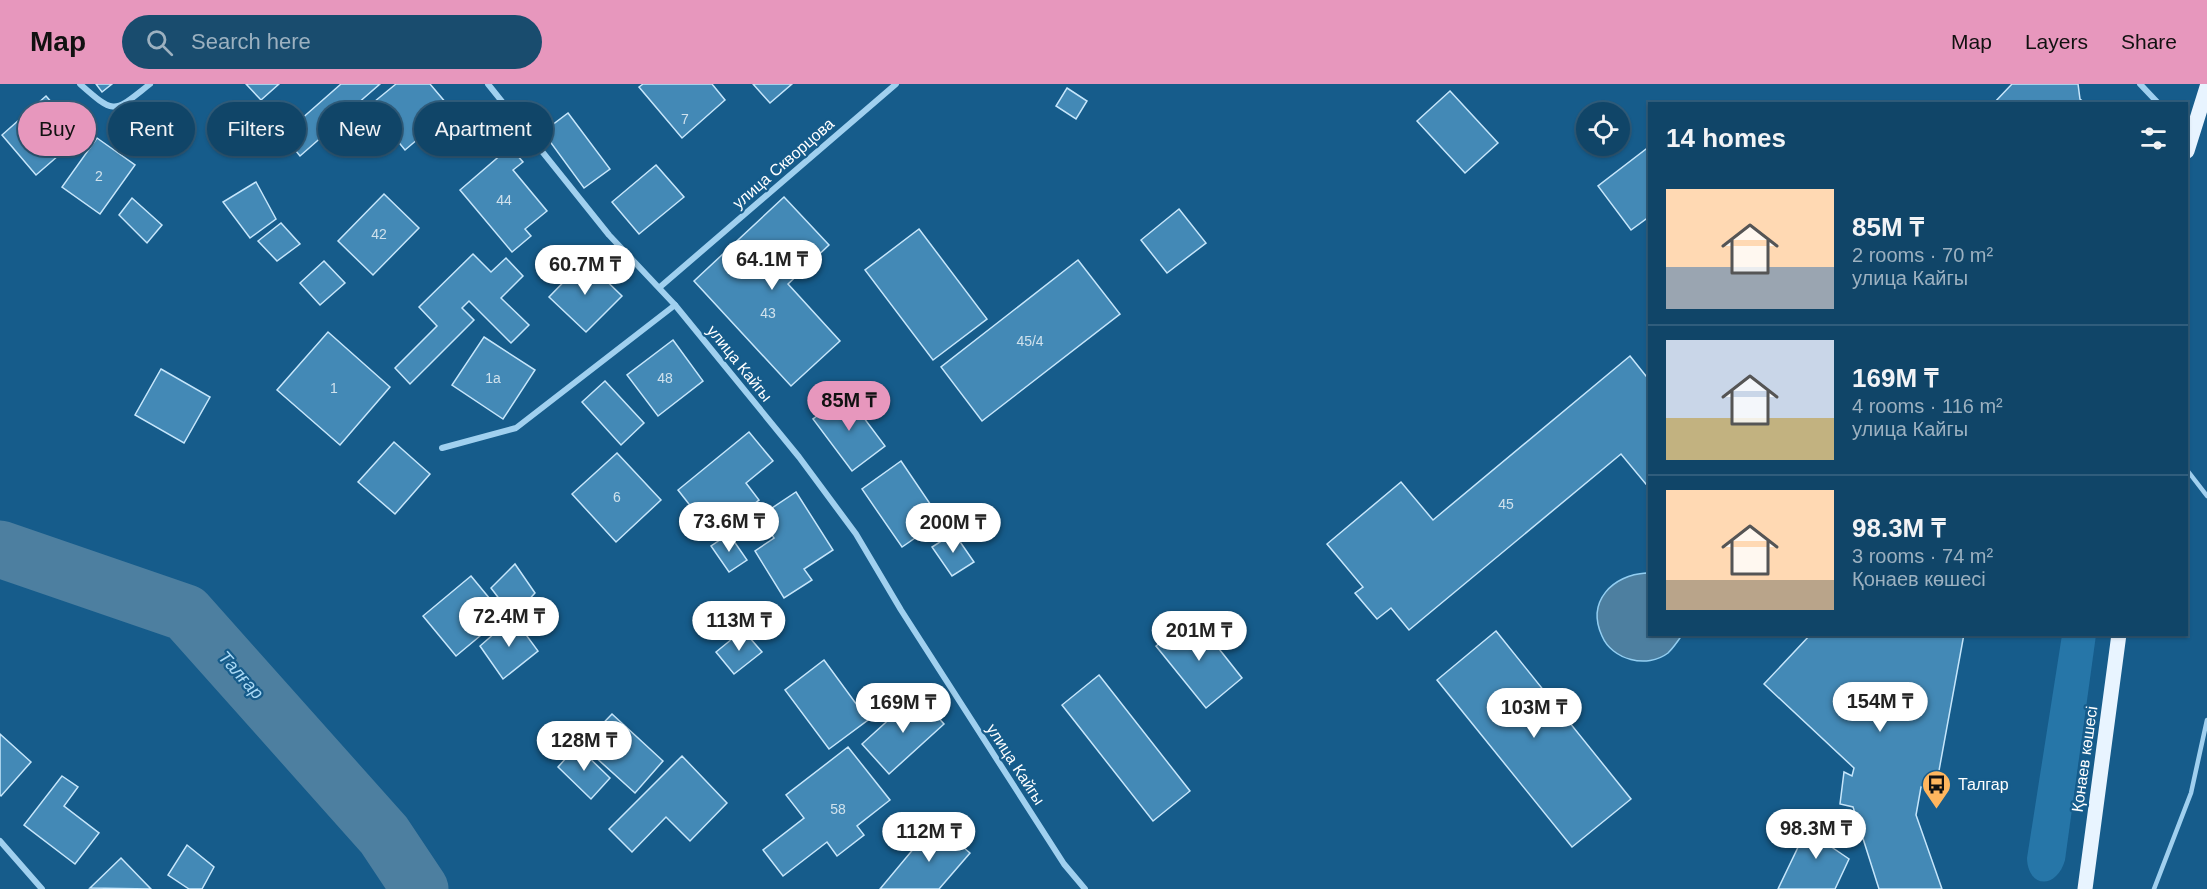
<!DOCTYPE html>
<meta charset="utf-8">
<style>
:root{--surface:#104568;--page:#194c6e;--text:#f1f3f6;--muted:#9cb1c0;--line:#305d7c;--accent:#e797bd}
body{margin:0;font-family:Arial,sans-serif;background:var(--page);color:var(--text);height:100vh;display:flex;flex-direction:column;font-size:22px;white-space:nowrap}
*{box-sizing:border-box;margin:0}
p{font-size:20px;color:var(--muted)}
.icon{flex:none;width:33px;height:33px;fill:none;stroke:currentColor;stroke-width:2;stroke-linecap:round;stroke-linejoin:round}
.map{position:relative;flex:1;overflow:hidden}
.panel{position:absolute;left:1648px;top:18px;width:540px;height:534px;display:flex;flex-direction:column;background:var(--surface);border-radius:0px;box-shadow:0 2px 4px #0004,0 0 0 2px var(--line)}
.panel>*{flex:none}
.guide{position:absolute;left:18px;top:18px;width:570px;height:54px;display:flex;gap:12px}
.fabs{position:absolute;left:1576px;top:18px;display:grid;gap:12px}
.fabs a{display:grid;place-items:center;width:54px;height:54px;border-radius:50%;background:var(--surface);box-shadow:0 2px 4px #0004,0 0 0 2px var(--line);font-size:30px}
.price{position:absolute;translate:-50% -51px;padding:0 14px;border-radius:21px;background:#fff;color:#222;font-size:20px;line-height:39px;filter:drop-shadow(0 2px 3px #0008)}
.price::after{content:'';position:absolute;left:50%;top:36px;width:18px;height:14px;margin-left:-9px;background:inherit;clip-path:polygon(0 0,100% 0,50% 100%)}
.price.current{background:var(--accent);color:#111}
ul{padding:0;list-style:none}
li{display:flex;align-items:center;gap:18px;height:150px;padding:0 18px}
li+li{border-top:2px solid var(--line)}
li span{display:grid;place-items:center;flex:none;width:168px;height:120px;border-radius:0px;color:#555}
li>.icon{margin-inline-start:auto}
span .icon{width:72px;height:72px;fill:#fffc;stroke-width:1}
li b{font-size:26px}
h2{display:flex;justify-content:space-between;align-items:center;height:72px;padding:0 18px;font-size:26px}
.tag{padding:0 21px;border-radius:27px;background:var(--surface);box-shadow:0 2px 4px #0004,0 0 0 2px var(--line);font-size:21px;line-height:54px}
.tag.current{background:var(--accent);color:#111}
header{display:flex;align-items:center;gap:36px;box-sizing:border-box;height:84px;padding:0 30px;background:var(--accent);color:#111}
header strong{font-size:28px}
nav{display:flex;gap:33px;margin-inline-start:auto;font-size:21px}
.search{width:420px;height:54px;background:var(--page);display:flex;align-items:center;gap:15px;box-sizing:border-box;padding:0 21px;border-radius:33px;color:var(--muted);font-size:22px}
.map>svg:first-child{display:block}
</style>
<header>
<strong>Map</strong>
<div class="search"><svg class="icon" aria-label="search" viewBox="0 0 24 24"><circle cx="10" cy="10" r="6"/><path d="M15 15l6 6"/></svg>Search here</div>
<nav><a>Map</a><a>Layers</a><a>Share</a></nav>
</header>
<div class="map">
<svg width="2207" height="805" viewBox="0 0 2207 805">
<rect width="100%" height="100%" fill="#165c8b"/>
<path fill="#2676a8" d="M2062 551H2096L2065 776C2057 805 2028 805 2027 774Z"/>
<path fill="#4d7fa0" stroke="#92cef2" stroke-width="1.5" d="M1646 489 1650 490V550L1682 551C1678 557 1674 563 1668 569 1647 585 1612 576 1602 552 1586 517 1613 491 1646 489Z"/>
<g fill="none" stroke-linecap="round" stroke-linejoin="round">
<polyline stroke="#4d7fa0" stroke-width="57" points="0,465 186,529 384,751 420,805"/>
</g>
<g fill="#4389b6" stroke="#c6e6fb" stroke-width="1.5">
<polygon points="96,0 112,0 102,8"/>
<polygon points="246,0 279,0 261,16"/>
<polygon points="341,0 380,0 357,20 375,40 350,62 333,43 300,72 283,51"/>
<polygon points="396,0 430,0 452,26 405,66 369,22"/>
<polygon points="643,0 712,0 725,16 682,54 639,3"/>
<polygon points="753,0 792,0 770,19"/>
<polygon points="2012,0 2078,0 2080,15 2086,20 1993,20"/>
<polygon points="1067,4 1087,17 1076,35 1056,22"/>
<polygon points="1450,7 1498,59 1465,89 1417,37"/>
<polygon points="46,12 81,52 36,91 2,51"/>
<polygon points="568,29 610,85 584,104 543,48"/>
<polygon points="97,54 135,81 100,130 62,103"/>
<polygon points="1650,62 1650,132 1631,146 1598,102"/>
<polygon points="510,63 523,78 513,86 547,127 525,145 531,152 512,168 460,106"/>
<polygon points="656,81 684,113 639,150 612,118"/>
<polygon points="256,98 276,135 250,154 223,118"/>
<polygon points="384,110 419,144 373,191 338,157"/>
<polygon points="784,113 829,161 788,200 840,257 791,302 694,197"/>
<polygon points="132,114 162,141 147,159 119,131"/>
<polygon points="1179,125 1206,159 1167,189 1141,156"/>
<polygon points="281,139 300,160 277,177 258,157"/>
<polygon points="919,145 987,235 933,276 865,186"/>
<polygon points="473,170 491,188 506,174 523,192 501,214 529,241 511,259 469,217 462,224 474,236 410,300 395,284 437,242 419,223"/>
<polygon points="585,176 622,212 586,248 549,213"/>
<polygon points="1078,176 1120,230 982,337 941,283"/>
<polygon points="324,177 345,199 320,221 300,199"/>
<polygon points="328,248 390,303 340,361 277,306"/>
<polygon points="484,253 535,286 503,335 452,301"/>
<polygon points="673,256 703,297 658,332 627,291"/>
<polygon points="1630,272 1650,297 1650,405 1621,370 1409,546 1391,524 1377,535 1355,509 1363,503 1327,460 1401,398 1433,436"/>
<polygon points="161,285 210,313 184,359 135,331"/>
<polygon points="605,297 644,339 621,361 582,318"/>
<polygon points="846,310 885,362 852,387 813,335"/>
<polygon points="749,348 773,377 746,399 759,416 714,452 678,406"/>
<polygon points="394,358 430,390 395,430 358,398"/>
<polygon points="617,369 661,416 616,458 572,410"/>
<polygon points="901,377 941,436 902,463 862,405"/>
<polygon points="796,408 833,466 804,485 812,496 784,514 755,467 774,454 760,432"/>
<polygon points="954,449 974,478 952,492 932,463"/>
<polygon points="729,450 747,476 729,488 711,462"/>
<polygon points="515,480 535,509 513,533 491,504"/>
<polygon points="471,492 504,532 456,572 423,532"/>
<polygon points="1193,532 1242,594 1206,624 1156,562"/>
<polygon points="513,533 538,567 503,595 480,562"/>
<polygon points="743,546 762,568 734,590 716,568"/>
<polygon points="1496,547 1631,715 1572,763 1437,596"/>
<polygon points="1811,550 1964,550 1936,703 1921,703 1916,731 1942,805 1879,805 1853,723 1840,720 1844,688 1852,692 1854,684 1764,600"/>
<polygon points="824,576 868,636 829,665 785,606"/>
<polygon points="1099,591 1190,707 1153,737 1062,621"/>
<polygon points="917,610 944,640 889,690 862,660"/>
<polygon points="612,630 663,677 635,709 582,661"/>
<polygon points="0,650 31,678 1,712 0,711"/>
<polygon points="577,662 610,694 591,715 558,683"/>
<polygon points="848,663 890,716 857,742 864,751 837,772 827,758 783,792 763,766 804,734 786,711"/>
<polygon points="682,672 727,719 690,757 666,733 632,768 609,745"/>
<polygon points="62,692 78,703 64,722 99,749 75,780 24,741"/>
<polygon points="1813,732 1839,748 1833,764 1849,775 1835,805 1778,805"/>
<polygon points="935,739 970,769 939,805 880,805"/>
<polygon points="187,761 214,783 202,805 189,805 168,791"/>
<polygon points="121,774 151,805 90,804"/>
</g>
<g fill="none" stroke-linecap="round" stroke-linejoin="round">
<g stroke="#a0d0ef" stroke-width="4.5">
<polyline points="2187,386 2207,412"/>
<polyline points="2154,805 2191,709 2207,636"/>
</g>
<g stroke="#a0d0ef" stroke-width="6">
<path d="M80 0C116 32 114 28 150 0"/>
<polyline points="488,0 609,151 675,221 799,373 856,450 901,526 1064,780 1085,805"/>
<polyline points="2140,0 2159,20"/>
<polyline points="660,203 896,0"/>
<polyline points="442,364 516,344 675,221"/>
<polyline points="0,757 42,805"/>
</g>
<g stroke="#e8f4ff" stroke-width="15">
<polyline points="2187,67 2207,3"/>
<polyline points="2085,805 2119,550"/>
</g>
</g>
<defs>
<symbol id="bus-pin" viewBox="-11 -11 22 30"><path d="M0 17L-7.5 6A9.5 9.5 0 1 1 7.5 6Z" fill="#ffb65e" stroke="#165c8b"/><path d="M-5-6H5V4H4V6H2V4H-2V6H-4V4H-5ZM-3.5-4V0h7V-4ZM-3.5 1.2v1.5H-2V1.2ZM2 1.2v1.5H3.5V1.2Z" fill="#111"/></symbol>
</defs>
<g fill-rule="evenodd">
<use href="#bus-pin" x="1920" y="684" width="33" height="45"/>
</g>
<g text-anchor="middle" stroke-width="4.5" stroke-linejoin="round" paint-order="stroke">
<g font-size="14" fill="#d0e2ed">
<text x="685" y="40">7</text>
<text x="99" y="97">2</text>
<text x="504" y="121">44</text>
<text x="379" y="155">42</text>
<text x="768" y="234">43</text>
<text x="1030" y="262">45/4</text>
<text x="493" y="299">1а</text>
<text x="665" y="299">48</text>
<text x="334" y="309">1</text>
<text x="617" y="418">6</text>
<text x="1506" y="425">45</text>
<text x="838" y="730">58</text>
</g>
<g font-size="16" fill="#fff" stroke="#165c8b">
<text transform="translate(783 79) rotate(-41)" y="6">улица Скворцова</text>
<text transform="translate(740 279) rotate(51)" y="6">улица Кайгы</text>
<text transform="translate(2084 675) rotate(-82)" y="6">Қонаев көшесі</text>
<text transform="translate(1016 680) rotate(57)" y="6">улица Кайгы</text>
</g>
<g font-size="16" fill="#fff" stroke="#165c8b" text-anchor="start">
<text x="1958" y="706">Талгар</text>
</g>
<g font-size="18" font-style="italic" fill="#abdaf6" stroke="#165c8b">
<text transform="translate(241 591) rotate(48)" y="6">Талғар</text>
</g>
</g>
</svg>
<div class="fabs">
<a><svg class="icon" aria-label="locate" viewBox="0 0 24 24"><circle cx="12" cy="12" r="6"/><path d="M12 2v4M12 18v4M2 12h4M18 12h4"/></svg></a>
</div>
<b class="price" style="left:772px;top:207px">64.1M ₸</b>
<b class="price" style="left:585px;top:212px">60.7M ₸</b>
<b class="price current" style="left:849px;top:348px">85M ₸</b>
<b class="price" style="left:729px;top:469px">73.6M ₸</b>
<b class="price" style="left:953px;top:470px">200M ₸</b>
<b class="price" style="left:509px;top:564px">72.4M ₸</b>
<b class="price" style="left:739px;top:568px">113M ₸</b>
<b class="price" style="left:1199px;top:578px">201M ₸</b>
<b class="price" style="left:1880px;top:649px">154M ₸</b>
<b class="price" style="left:903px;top:650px">169M ₸</b>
<b class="price" style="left:1534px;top:655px">103M ₸</b>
<b class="price" style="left:584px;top:688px">128M ₸</b>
<b class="price" style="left:1816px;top:776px">98.3M ₸</b>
<b class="price" style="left:929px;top:779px">112M ₸</b>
<div class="guide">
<a class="tag current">Buy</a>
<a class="tag">Rent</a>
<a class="tag">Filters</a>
<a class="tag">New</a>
<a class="tag">Apartment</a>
</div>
<section class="panel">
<h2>14 homes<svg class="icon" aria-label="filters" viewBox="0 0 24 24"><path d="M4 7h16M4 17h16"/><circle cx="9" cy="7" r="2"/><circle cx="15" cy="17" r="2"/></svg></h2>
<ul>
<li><span style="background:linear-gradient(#ffd9b3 65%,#9aa5b1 0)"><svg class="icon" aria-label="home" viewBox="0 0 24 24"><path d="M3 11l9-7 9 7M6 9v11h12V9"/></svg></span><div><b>85M ₸</b><p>2 rooms · 70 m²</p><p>улица Кайгы</p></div></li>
<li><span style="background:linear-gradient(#c9d6e8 65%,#c2b280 0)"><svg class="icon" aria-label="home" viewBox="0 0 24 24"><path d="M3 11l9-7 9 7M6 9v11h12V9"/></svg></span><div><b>169M ₸</b><p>4 rooms · 116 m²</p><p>улица Кайгы</p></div></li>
<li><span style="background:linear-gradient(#ffd9b3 75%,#b9a48a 0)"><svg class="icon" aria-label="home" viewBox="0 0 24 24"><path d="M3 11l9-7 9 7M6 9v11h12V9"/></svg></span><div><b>98.3M ₸</b><p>3 rooms · 74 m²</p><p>Қонаев көшесі</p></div></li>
</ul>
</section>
</div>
